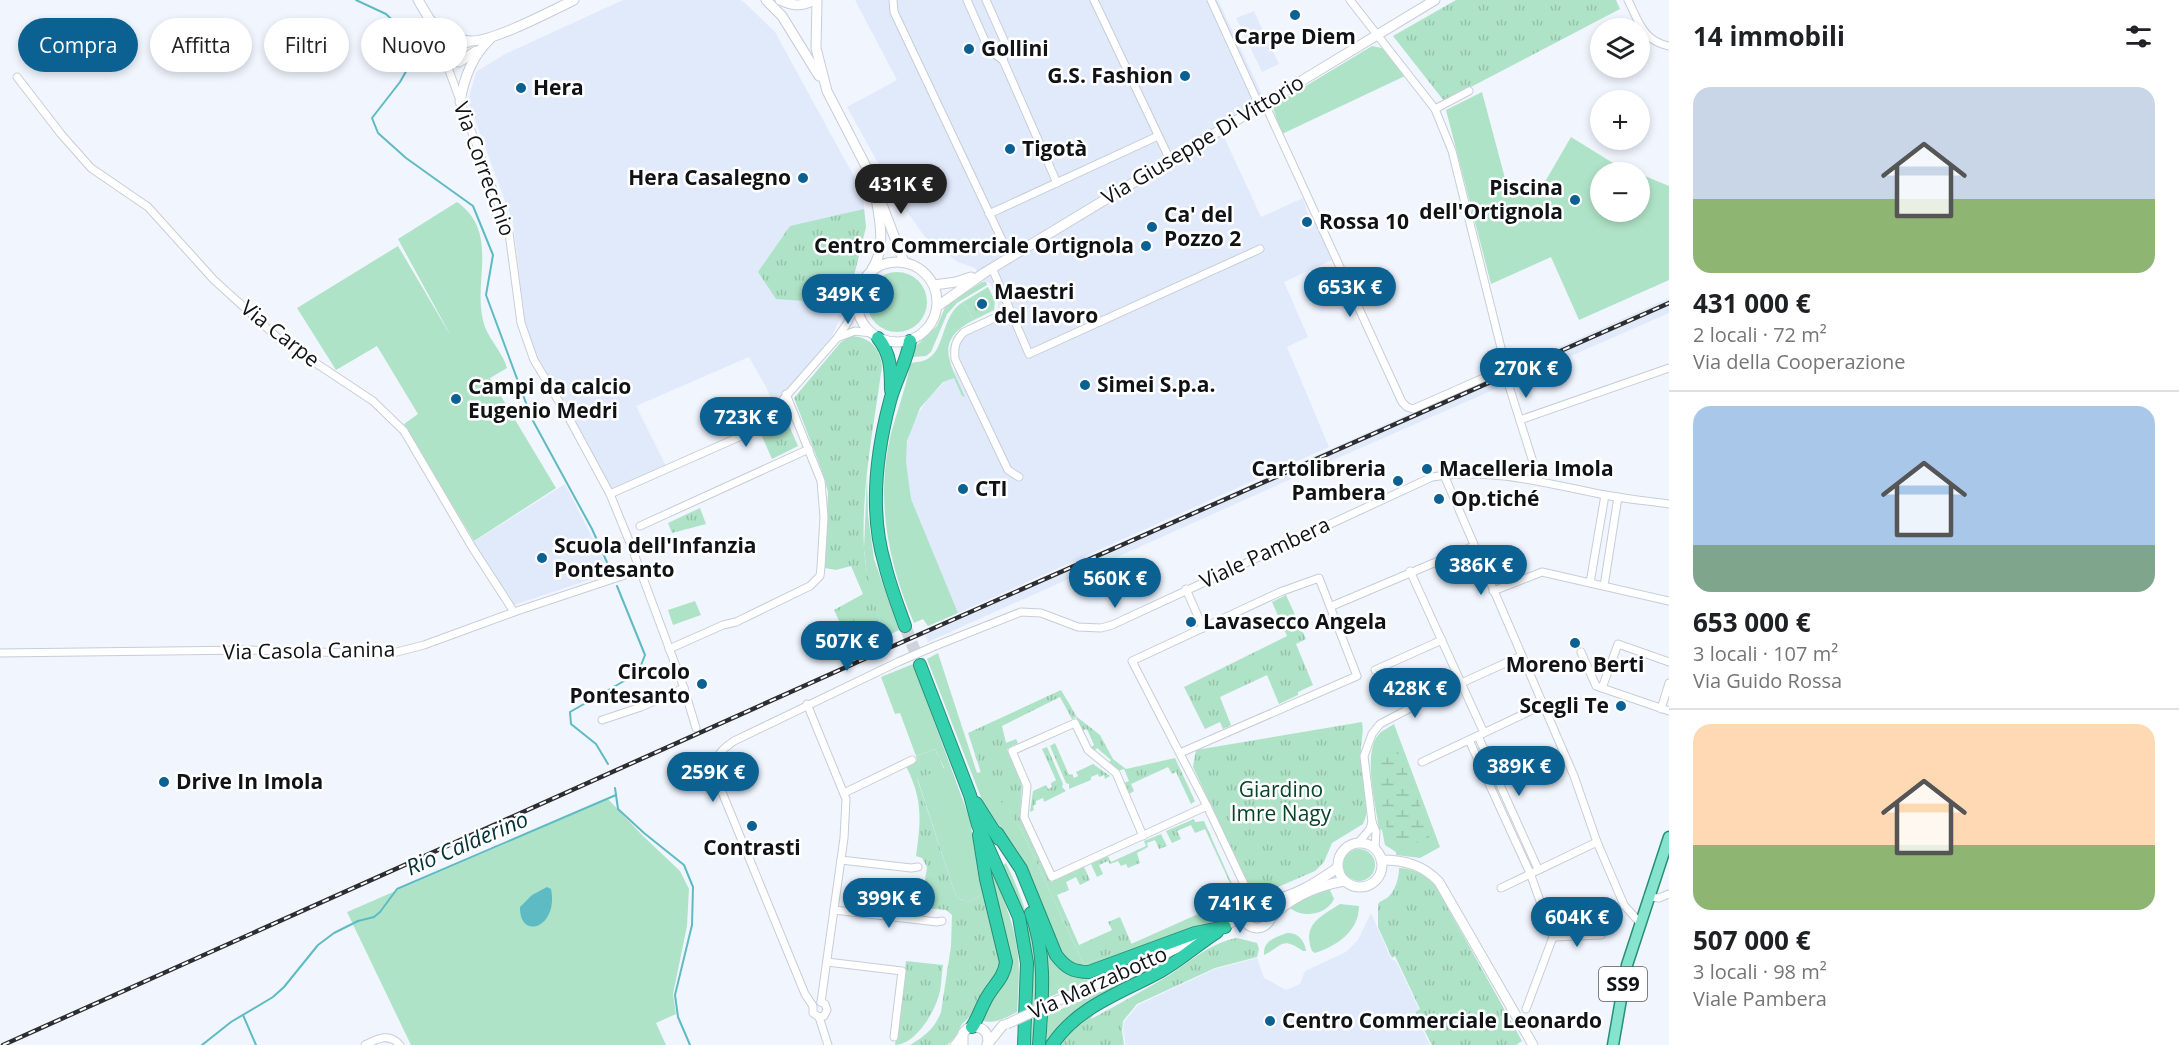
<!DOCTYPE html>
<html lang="it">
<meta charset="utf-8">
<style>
:root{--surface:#fff;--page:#f6f6f6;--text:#202124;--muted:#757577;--line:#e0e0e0;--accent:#0c6193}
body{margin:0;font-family:"Open Sans",sans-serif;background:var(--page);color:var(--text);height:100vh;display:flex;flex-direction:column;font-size:22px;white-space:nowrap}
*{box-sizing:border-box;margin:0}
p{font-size:20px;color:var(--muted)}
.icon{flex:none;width:33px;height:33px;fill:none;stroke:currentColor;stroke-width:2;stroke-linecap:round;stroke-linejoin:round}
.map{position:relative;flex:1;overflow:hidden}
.side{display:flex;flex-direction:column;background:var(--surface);width:510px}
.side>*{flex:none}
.hud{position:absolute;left:18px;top:18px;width:570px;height:54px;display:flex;gap:12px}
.buttons{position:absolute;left:1590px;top:18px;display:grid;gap:12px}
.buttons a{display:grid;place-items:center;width:60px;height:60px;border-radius:50%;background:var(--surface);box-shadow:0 3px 9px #0003;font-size:30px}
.price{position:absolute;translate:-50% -51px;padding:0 14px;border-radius:21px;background:var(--accent);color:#fff;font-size:20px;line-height:39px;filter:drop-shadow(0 2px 3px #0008)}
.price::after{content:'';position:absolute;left:50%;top:36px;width:18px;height:14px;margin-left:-9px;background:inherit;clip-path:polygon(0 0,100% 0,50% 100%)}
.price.selected{background:#222;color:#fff}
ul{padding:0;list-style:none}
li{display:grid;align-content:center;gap:12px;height:318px;padding:0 24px}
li+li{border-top:2px solid var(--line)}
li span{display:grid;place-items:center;height:186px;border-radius:18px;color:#555}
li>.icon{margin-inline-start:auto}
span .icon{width:108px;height:108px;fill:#fffc;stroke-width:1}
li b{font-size:26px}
h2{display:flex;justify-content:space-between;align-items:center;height:72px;padding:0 24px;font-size:26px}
.tag{padding:0 21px;border-radius:27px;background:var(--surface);box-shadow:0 3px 9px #0003;font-size:21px;line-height:54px}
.tag.selected{background:var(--accent);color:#fff}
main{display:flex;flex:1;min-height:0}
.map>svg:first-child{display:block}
</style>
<main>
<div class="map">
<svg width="1669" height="1045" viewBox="0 0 1669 1045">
<defs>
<pattern id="wetland-marsh" width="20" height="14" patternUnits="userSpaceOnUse" patternTransform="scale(1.5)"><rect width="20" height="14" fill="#afe3c7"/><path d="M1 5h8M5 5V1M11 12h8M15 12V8" fill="none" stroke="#96c2aa"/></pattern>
<pattern id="park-tufts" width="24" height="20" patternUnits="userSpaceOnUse" patternTransform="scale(1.5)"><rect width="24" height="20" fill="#afe3c7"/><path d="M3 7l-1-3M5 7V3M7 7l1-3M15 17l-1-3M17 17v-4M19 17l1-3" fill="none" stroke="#96c2aa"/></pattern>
</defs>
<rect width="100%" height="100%" fill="#f1f5fe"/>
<g fill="#e1eafb">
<polygon points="623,0 741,0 745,3 775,32 863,193 866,227 847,304 832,336 775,407 766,387 749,357 636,406 668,470 607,494 529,356 513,222 468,101 476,72 505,54"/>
<polygon points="855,0 1218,0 1265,101 1220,128 1261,217 1303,198 1308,214 1315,222 1332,260 1284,282 1308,337 1287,347 1329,447 958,613 905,502 905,454 911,425 927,400 955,371 949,350 953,337 960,329 996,312 998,306 998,301 990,283 982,281 975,268 958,262 925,237 898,199 847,107 897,80"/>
<polygon points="1254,11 1279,64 1262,72 1236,18"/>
<polygon points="1669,298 1669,313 1331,461 928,642 923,631"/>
<polygon points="565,484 610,573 514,605 472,543"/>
<polygon points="1371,913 1391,959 1396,961 1419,1009 1414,1012 1430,1045 1126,1045 1123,1031 1124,1022 1138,1005 1215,969 1257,958 1264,978 1286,990 1300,984 1305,971 1346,952 1358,940"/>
</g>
<g fill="#afe3c7">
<polygon points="1372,46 1386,49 1405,76 1282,134 1273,108 1276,104"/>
<polygon points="1482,92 1510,197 1546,180 1571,137 1613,163 1637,172 1600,172 1600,212 1640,212 1640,174 1669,186 1669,280 1579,320 1551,257 1491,284 1446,110"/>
<path d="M457 202C502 234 470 285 485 327 491 342 503 353 507 368L490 378 556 488 474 541 404 424 418 414 377 346 336 370 297 308 398 246 452 338 398 239Z"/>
<circle cx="897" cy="302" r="30"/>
<polygon points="982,282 986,282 987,285 957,303 947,314 931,352 926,356 912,357 916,346 937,326 946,305"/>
<path d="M963 302 974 320C932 341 951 364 965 397L962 396 954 378 943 382 920 408 907 441 906 462 911 499 958 613 928 626 923 619 914 623C890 568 877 508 888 448 893 419 906 392 910 363 916 362 924 362 929 358 945 348 942 314 963 302Z"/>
<polygon points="867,475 868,516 874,559 899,630 885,637 868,583 864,549"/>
<polygon points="695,601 701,615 673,625 668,610"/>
<polygon points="938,653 977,773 981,772 1021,829 1084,965 1234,898 1231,910 1226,915 1226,918 1146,944 1085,969 1078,968 1060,953 1021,859 982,800 927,659"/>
<path d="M913 664 969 817 984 892C973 901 970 905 956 897L917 777 944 768 935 749 916 756 900 713 895 714 881 677Z"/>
<path d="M1394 724 1440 847 1420 858 1396 855V852L1385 845 1382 830 1379 829C1376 805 1361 749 1381 732 1385 729 1390 727 1394 724Z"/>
<polygon points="608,799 642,835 680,871 689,889 687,926 673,994 676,1014 656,1023 666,1045 411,1045 347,912"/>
<circle cx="1359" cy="865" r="16"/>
<path d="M988 857C999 889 1015 922 1018 955 1020 974 1018 993 1017 1012 1005 1018 996 1024 982 1021L989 1002 1009 975 1010 961Z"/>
<path d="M1006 863C1039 930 1038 972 1034 1045H1031C1035 972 1036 932 1003 865Z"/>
<path d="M1329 888 1334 899C1326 916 1300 919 1288 906Z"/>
<path d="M1340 904 1359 906C1359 931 1337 946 1315 953L1312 951C1302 924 1320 917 1340 904Z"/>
<path d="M1287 933C1298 932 1305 941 1306 951H1303C1281 936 1283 946 1264 955 1263 940 1275 938 1287 933Z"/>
<path d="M1045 943C1055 966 1063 979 1090 977L1163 949 1060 995 1059 993 1048 998V961Z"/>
<polygon points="1156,967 1068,1017 1061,1023 1046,1045 1048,1015"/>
</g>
<path fill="url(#wetland-marsh)" d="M1396 747 1432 834 1425 841 1396 846C1382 833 1380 780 1377 760L1381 755Z"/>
<g fill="url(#park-tufts)">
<polygon points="1456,0 1616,0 1620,9 1444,101 1393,36"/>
<polygon points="864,209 866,227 847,304 776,299 758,272 790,226"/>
<polygon points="988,287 995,301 994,310 974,320 963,302"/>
<path d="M851 336C870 337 880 348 882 366 874 426 861 488 864 549 866 582 878 612 887 643L856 657 834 610 863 594 851 566 836 570 825 568 828 492 822 471 794 398 841 342Z"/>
<polygon points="783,412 798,446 772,459 760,432"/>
<polygon points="700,508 706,524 672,533 668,523"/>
<polygon points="1286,595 1306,639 1296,644 1313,685 1298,692 1298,695 1279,704 1267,675 1220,697 1231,725 1223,729 1220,722 1205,729 1184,687 1287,636 1272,602"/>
<polygon points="1061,690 1077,717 1100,735 1113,759 1126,769 1175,758 1195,801 1191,804 1176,772 1172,774 1168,767 1131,784 1134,791 1129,794 1124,783 1129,781 1124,769 1118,771 1108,764 1111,760 1097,748 1094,751 1091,747 1094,745 1087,729 1083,730 1076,717 1072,719 1060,697 1002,726 1006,743 1016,739 1018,743 1007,749 1022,785 1020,817 1051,882 1084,867 1090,880 1080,885 1076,877 1066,882 1069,890 1057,895 1079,945 1112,930 1108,922 1120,917 1132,945 1084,965 1021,829 982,776 968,733"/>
<path d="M1362 722C1364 735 1361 738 1361 750 1361 774 1374 801 1363 824L1332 843 1324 862 1315 871 1278 887 1254 885 1249 887 1193 767 1196 750Z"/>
<polygon points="1055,743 1069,775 1072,774 1074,778 1078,776 1076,772 1093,764 1110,776 1105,779 1104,775 1099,777 1098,774 1091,777 1091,780 1069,789 1069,784 1066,783 1050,746"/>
<polygon points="1047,747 1063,784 1062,787 1066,791 1044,802 1043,798 1036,801 1036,804 1033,806 1034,810 1030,812 1033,791 1046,785 1048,789 1052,787 1051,783 1056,780 1042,749"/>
<path d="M935 749 944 769 917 778 956 897C970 905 973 901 984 892L1000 964 998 973 979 999 974 1013 962 1024 955 1037 947 1045H910C925 1036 935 1028 941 1012L951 946 952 915 946 910 927 908 928 902 922 900 927 867 922 858 916 856C921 820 923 800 906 766L917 761 916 756Z"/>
<polygon points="1194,819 1195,822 1204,821 1237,895 1234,898 1235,894 1205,829 1195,833 1191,825 1177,831 1181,839 1172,843 1166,831"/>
<polygon points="1161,834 1167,846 1159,849 1155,840 1147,843 1148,847 1137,853 1140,863 1128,868 1126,864 1121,866 1118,861 1110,864 1108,861 1099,865 1103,874 1097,877 1091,864 1108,856 1111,862 1146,846 1144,841"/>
<path d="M1399 868C1415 869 1423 874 1435 885L1522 1041 1516 1045H1432L1415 1012 1420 1009 1395 956 1392 958 1378 927V904C1380 901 1384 900 1387 898 1395 892 1399 878 1399 868Z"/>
<path d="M1237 938 1257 943 1259 949 1257 957 1215 968 1137 1004 1123 1021 1122 1031 1124 1045H1058L1066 1032 1096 1010 1091 1019C1117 1005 1143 991 1168 976 1191 961 1210 943 1237 938Z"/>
<path d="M906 961 943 965C941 975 942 988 938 998 933 1015 914 1045 895 1045Z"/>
</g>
<path fill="#5ebbc3" d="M547 887 551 889C559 928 519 941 520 907L532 895Z"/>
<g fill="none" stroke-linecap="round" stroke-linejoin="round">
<g stroke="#5ebbc3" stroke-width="2">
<polyline points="356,0 386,14 406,33 412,61 400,82 372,118 378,133 406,158 473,206 493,255 486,295 532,419 592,529 610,569"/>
<polyline points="608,764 596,744 571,724 570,712 638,673 645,655 617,586"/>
<polyline points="615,788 618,809 644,833 684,865 693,887 692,925 675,995 678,1017 690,1045"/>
<polyline points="243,1015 256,1045"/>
<polyline points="202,1045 231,1022 273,997 284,987 318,945 334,933 358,921 374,917 380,912 397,889 616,795"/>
</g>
<polyline stroke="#cfd3db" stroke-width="12" stroke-dasharray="12 6" stroke-linecap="butt" points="905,626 920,664"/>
<defs>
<g id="street">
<polyline points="893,0 894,12 1010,257"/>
<polyline points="967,0 989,50 1003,60 1057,183"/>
<polyline points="986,0 1006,45 1003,60"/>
<polyline points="1094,0 1170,160"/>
<polyline points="1211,0 1259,105"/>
<path d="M1628 0C1639 22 1643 41 1669 46"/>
<polyline points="444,57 509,233 521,323 534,360 570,420 610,494 630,543 684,688 696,728"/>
<polyline points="17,77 61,134 91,168 148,207 214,280 278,338 373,401 404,431 472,547 514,612"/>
<polyline points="1264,102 1402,402 1407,407 1413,409 1506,368 1452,151 1435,109 1350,0"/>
<polyline points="1435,109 1469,91"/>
<polyline points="989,214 1158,136"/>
<polyline points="992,268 1029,354 1260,249"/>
<path d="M1010 311 964 332C955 341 954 347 955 359L1008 470 1019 477"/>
<polyline points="839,337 855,331 871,333"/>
<polyline points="1509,386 1539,481"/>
<polyline points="1520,420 1669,368"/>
<polyline points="1444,475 1574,776 1597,842 1624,905 1640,923"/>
<polyline points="610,494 739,437 768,417 837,338 848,322 857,302"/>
<polyline points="640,526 809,449"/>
<polyline points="1410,571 1484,733"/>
<polyline points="1590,583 1605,495"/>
<polyline points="1604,586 1618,497"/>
<polyline points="1186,589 1203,628"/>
<polyline points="1493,591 1542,572 1669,601"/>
<polyline points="1332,606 1474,546"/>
<path d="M935 646 1021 612 1041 613 1078 627 1101 628 1112 625 1432 477C1491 467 1548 484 1605 495 1626 499 1648 501 1669 504"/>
<polyline points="669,649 723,625 736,622 810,586 820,576 821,567 824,517 821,481 786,394"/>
<polyline points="1581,652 1596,686 1669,711"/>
<polyline points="0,653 249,650 389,654 424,645 514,612 640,570"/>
<polyline points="1375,670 1442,640"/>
<polyline points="1602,688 1618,644 1669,662"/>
<polyline points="807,704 846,799 844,838 821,1002"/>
<polyline points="1661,709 1669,683"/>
<polyline points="602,720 641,707 684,688"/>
<polyline points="1478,736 1538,869"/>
<polyline points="1469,740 1530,873 1553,937 1526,1009"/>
<polyline points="1180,753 1357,676 1319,578 1280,592 1132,661 1207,806 1252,901"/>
<polyline points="1422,762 1543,705"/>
<polyline points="844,793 912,760"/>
<polyline points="1143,836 1116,773 1088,750 1075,723 1012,751 1027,786 1024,817 1052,877 1207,806"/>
<polyline points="1358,843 1370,829 1372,822"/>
<polyline points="1375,848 1376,832 1372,822 1364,756 1372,734 1380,724 1435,695 1521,656"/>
<polyline points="841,860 911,868 918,867"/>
<polyline points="1501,888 1597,842"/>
<polyline points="1648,897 1659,898 1669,894"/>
<polyline points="834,910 937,922 942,921"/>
<polyline points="1553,937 1601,935"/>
<polyline points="827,962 902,971 894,1037"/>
<polyline points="819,1017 824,1016 827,1010 825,1004 821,1002"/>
<path d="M365 1045C377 1039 389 1032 400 1045"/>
<path d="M828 1045 819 1017 813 1013V1006L805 994 717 780C714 759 716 753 734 741L898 662"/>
<polyline points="954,1045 963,1033"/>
</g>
<g id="secondary">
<polyline points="418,0 430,20 444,57"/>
<polyline points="766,0 782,16 819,76"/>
<path d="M780 0C794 7 802 6 815 0"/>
<polyline points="817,0 816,48 827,91 872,178 904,262"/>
<path d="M430 20C440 30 455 40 470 41 493 42 551 11 574 0"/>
<polyline points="444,57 459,62 476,51"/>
<polyline points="444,57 449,49 468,42"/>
<path d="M460 102C464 77 472 56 490 39"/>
<circle cx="897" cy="302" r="40"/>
<path d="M872 269C886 249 880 221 876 198"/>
<polyline points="934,285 956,282 971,277"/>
<polyline points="938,306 984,273 1435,0"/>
<circle cx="1360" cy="865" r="22"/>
<path d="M1381 860C1405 860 1423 865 1439 882L1533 1045"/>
<circle cx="1257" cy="914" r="14"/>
<path d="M1262 901C1289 900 1316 883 1337 868"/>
<path d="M1270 919C1289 898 1317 886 1344 881"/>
<polyline points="1221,929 1244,914"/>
<polyline points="1057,1001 1203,937"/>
<path d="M963 1045V1033L968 1028 976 1027C985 1028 990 1036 987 1045"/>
<polyline points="987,1045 1003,1025"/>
</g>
<polyline id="primary" points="1613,1045 1627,965 1669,837"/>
<g id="highway">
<path d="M878 338C891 354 891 370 891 390"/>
<path d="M905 626C898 606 890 586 885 565 869 512 876 454 890 401 895 381 907 362 910 341"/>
<polyline points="920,665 970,795 978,825 1019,917 1027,963 1024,1045"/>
<polyline points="976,803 999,839"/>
<path d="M997 833 1021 869 1056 955C1066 968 1073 972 1089 972L1195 933 1225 927"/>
<path d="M1031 913C1047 954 1042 1001 1039 1045"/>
<path d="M972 1027C978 1018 980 1010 985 1001 992 986 1004 979 1006 962L986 879 979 835"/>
<path d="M1052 1045C1078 1006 1121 993 1161 971 1181 960 1198 944 1217 932"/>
</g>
</defs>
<use href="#street" stroke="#c7cdd7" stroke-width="9"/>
<use href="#secondary" stroke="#c7cdd7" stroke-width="11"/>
<use href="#primary" stroke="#278e78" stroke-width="13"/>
<use href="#highway" stroke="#278e78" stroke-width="14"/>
<use href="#street" stroke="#fff" stroke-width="7"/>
<use href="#secondary" stroke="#fff" stroke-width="9"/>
<use href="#primary" stroke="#85e3ce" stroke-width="10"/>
<use href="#highway" stroke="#34d0ad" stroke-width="12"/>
<defs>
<polyline id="rail" points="3,1045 891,647 1669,303"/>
</defs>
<use href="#rail" stroke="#2c2e32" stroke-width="4.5"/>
<use href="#rail" stroke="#fff" stroke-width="2" stroke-dasharray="7" stroke-linecap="butt"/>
<defs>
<polyline id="street-bridge" points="898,662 935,646"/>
<polyline id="secondary-bridge" points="1007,1024 1057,1001"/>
</defs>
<use href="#street-bridge" stroke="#c7cdd7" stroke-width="9" stroke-linecap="butt"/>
<use href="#secondary-bridge" stroke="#c7cdd7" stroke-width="11" stroke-linecap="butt"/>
<use href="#street-bridge" stroke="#fff" stroke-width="7"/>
<use href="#secondary-bridge" stroke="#fff" stroke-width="9"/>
</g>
<g fill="#0c6193" stroke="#fff" stroke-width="2">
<circle cx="1295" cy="15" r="6"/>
<circle cx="969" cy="49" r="6"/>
<circle cx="1185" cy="76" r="6"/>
<circle cx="521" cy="88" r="6"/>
<circle cx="1010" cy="149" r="6"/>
<circle cx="803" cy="178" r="6"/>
<circle cx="1575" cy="200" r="6"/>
<circle cx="1307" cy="222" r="6"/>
<circle cx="1152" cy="227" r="6"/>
<circle cx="1146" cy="246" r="6"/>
<circle cx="982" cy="304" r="6"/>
<circle cx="1085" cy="385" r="6"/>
<circle cx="456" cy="399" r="6"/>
<circle cx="1427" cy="469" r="6"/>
<circle cx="1398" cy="481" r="6"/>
<circle cx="963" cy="489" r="6"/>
<circle cx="1439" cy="499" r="6"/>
<circle cx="542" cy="558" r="6"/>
<circle cx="1191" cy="622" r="6"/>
<circle cx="1575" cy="643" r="6"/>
<circle cx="702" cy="684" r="6"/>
<circle cx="1621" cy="706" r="6"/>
<circle cx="164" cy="782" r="6"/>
<circle cx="752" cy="826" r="6"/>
<circle cx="1270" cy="1021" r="6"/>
</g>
<g text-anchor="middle" stroke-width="5" stroke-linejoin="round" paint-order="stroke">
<rect fill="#fff" stroke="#58595b" stroke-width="1.5" x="1599" y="967" width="48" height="34" rx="4.5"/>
<g font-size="20" font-weight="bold" fill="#101215">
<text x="1623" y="991">SS9</text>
</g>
<g font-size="21" font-weight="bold" fill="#101215" stroke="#fff" text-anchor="start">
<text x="1295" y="44" text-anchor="middle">Carpe Diem</text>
<text x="981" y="56">Gollini</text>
<text x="1173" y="83" text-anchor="end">G.S. Fashion</text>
<text x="533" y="95">Hera</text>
<text x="1022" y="156">Tigotà</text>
<text x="791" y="185" text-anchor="end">Hera Casalegno</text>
<text x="1563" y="195" text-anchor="end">Piscina<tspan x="1563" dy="24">dell'Ortignola</tspan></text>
<text x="1164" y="222">Ca' del<tspan x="1164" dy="24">Pozzo 2</tspan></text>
<text x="1319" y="229">Rossa 10</text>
<text x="1134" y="253" text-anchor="end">Centro Commerciale Ortignola</text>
<text x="994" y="299">Maestri<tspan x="994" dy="24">del lavoro</tspan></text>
<text x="1097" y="392">Simei S.p.a.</text>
<text x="468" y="394">Campi da calcio<tspan x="468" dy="24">Eugenio Medri</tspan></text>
<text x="1386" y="476" text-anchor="end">Cartolibreria<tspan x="1386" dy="24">Pambera</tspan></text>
<text x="1439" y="476">Macelleria Imola</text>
<text x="975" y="496">CTI</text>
<text x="1451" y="506">Op.tiché</text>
<text x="554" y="553">Scuola dell'Infanzia<tspan x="554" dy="24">Pontesanto</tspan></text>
<text x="1203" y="629">Lavasecco Angela</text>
<text x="1575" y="672" text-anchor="middle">Moreno Berti</text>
<text x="690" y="679" text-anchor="end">Circolo<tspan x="690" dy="24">Pontesanto</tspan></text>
<text x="1609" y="713" text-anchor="end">Scegli Te</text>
<text x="176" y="789">Drive In Imola</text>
<text x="752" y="855" text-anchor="middle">Contrasti</text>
<text x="1282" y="1028">Centro Commerciale Leonardo</text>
</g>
<g font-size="21" fill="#101215" stroke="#fff">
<text transform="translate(1203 140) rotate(-31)" y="7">Via Giuseppe Di Vittorio</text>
<text transform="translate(484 169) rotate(70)" y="7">Via Correcchio</text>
<text transform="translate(280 334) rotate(38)" y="7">Via Carpe</text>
<text transform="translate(1265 553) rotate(-25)" y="7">Viale Pambera</text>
<text transform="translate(309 651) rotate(-1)" y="7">Via Casola Canina</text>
<text transform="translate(1098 983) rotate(-24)" y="7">Via Marzabotto</text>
</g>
<g font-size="21" fill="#08432b" stroke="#fff">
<text x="1281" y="797">Giardino<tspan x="1281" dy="24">Imre Nagy</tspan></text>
</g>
<g font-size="22" font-style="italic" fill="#033236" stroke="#fff">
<text transform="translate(467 843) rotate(-23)" y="8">Rio Calderino</text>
</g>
</g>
</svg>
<div class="buttons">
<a><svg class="icon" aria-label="layers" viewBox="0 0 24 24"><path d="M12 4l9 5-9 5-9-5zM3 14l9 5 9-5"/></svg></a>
<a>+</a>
<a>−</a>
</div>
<b class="price selected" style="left:901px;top:215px">431K €</b>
<b class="price" style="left:1350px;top:318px">653K €</b>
<b class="price" style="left:848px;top:325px">349K €</b>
<b class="price" style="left:1526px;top:399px">270K €</b>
<b class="price" style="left:746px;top:448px">723K €</b>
<b class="price" style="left:1481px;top:596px">386K €</b>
<b class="price" style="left:1115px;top:609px">560K €</b>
<b class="price" style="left:847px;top:672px">507K €</b>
<b class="price" style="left:1415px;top:719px">428K €</b>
<b class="price" style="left:1519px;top:797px">389K €</b>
<b class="price" style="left:713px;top:803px">259K €</b>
<b class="price" style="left:889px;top:929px">399K €</b>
<b class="price" style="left:1240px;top:934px">741K €</b>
<b class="price" style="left:1577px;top:948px">604K €</b>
<div class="hud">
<a class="tag selected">Compra</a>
<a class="tag">Affitta</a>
<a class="tag">Filtri</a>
<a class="tag">Nuovo</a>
</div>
</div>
<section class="side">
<h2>14 immobili<svg class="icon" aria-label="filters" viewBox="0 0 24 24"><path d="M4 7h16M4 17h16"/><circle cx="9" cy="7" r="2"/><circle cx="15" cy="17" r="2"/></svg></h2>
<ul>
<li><span style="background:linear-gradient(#c9d6e8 60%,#8fb573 0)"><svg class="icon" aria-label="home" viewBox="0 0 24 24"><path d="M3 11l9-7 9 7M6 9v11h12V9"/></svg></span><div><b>431 000 €</b><p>2 locali · 72 m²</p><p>Via della Cooperazione</p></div></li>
<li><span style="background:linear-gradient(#a9c7e8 75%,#7fa58c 0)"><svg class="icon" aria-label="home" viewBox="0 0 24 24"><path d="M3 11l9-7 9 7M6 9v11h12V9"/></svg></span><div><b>653 000 €</b><p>3 locali · 107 m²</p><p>Via Guido Rossa</p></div></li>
<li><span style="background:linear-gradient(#ffd9b3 65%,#8fb573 0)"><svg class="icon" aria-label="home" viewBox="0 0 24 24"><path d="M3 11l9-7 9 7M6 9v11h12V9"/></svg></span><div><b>507 000 €</b><p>3 locali · 98 m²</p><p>Viale Pambera</p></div></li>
</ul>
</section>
</main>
